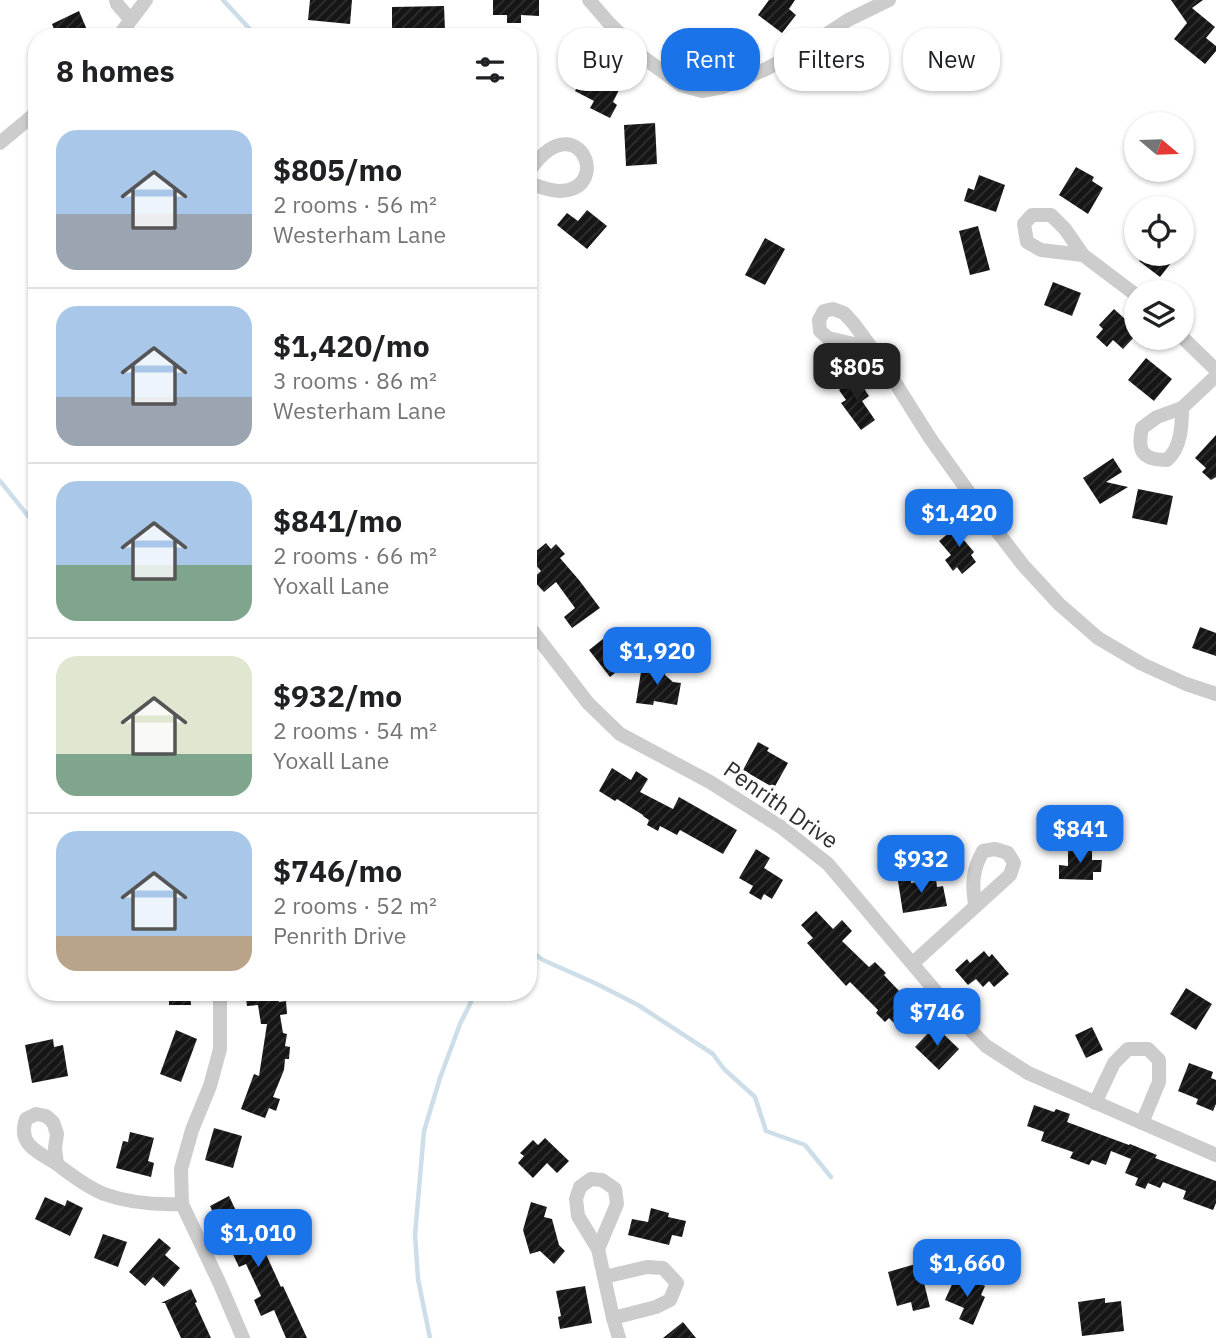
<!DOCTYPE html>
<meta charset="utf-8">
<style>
:root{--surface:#fff;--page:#f6f6f6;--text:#202124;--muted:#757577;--line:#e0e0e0;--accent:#1a73e8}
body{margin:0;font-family:"IBM Plex Sans",sans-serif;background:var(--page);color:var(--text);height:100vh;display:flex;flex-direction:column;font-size:26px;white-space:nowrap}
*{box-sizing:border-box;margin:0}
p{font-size:23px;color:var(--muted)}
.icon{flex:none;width:38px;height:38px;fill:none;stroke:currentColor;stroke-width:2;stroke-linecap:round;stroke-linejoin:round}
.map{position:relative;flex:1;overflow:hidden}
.drawer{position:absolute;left:28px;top:28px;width:509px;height:973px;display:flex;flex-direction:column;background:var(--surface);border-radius:28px;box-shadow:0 2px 5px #0004}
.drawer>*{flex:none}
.banner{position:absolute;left:558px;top:28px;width:551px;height:63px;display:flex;gap:14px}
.needle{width:46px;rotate:109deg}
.fabs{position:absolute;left:1124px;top:112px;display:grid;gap:14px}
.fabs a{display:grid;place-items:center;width:70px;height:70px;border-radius:50%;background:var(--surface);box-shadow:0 2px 5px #0004;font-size:35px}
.price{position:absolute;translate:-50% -60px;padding:0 16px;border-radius:14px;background:var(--accent);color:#fff;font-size:23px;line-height:46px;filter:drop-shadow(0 2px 4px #0008)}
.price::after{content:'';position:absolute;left:50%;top:42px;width:21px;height:16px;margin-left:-10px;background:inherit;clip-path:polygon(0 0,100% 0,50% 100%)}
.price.on{background:#222;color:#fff}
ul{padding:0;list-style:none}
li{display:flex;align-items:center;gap:21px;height:175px;padding:0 28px}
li+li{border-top:2px solid var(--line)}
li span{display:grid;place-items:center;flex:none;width:196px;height:140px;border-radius:21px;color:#555}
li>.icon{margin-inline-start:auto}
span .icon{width:84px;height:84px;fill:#fffc;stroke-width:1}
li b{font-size:30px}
h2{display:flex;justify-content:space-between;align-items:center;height:84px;padding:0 28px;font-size:30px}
.pill{padding:0 24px;border-radius:28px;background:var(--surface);box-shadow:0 2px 5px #0004;font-size:24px;line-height:63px}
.pill.on{background:var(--accent);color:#fff}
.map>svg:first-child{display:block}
</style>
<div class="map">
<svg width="1216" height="1338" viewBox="0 0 1216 1338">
<defs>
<pattern id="building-hatch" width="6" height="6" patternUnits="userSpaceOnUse" patternTransform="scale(1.75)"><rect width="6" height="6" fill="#161616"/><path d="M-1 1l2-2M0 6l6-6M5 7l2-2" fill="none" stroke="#303030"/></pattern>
</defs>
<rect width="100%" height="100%" fill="#fff"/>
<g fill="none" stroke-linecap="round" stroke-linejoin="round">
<g stroke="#cddee9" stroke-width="4.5">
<polyline points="223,0 257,37"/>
<polyline points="0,481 37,527"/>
<polyline points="528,949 543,960 597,984 638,1005 713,1054 724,1069 755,1097 766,1131 805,1145 831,1177"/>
<polyline points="430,1338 418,1279 415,1235 424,1131 440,1078 460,1024 476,992"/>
</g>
</g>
<g fill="url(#building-hatch)">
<polygon points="310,0 352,0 350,24 308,20"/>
<polygon points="493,0 539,0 539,16 521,15 521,23 507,23 507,15 493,15"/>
<polygon points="769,0 795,0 789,9 796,15 782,33 758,15"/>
<polygon points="1171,0 1203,0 1192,8 1215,27 1206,38 1216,46 1216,51 1205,64 1174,39 1187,23"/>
<polygon points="444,6 445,30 422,30 423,37 409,37 409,32 392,32 392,7"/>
<polygon points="79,11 90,37 65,37 62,31 56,34 52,24"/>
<polygon points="587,68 621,86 613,102 617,105 610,118 590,108 594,101 575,91"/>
<polygon points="655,123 657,164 626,166 624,125"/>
<polygon points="1076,167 1094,177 1092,181 1103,188 1088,214 1059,195"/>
<polygon points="979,175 1005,185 996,212 964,201 968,188 974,190"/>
<polygon points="587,210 607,226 587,249 557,225 567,213 578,221"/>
<polygon points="978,226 990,270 970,275 959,231"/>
<polygon points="765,238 785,249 765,285 745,275"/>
<polygon points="1145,254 1178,254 1160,277 1139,261"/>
<polygon points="1053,282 1081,293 1072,316 1044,305"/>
<polygon points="1114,309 1136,329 1136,335 1123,349 1113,340 1107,347 1096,337 1103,329 1099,325"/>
<polygon points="1146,358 1172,379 1154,401 1128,380"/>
<polygon points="856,377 869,396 862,401 875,420 861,430 841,403 846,400 839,390"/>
<polygon points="1216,435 1216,477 1211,480 1202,472 1206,468 1195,458"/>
<polygon points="1113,458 1122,472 1106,482 1128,487 1100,504 1083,478"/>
<polygon points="1138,489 1173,496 1167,525 1132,518"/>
<polygon points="962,522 971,532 963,539 974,552 971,555 976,562 962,574 957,567 953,571 945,560 951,555 939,541"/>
<polygon points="546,543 551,549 556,544 565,554 560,558 579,580 600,608 572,628 564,617 575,608 556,582 544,592 532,579 541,571 529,557"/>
<polygon points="1200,627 1216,633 1216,656 1192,648"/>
<polygon points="608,635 614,643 621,638 629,647 623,652 630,661 610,677 589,650"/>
<polygon points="642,666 666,669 665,675 673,682 681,683 677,705 654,701 653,705 636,703"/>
<polygon points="758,742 769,748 767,751 788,763 774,788 743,770"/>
<polygon points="612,768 631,780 636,771 648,779 640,792 673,809 679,797 737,830 723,854 680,830 677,835 660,826 658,831 647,825 649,820 643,816 643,815 617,799 615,801 599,791"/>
<polygon points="1068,848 1092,849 1092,860 1102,860 1101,872 1093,872 1093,880 1059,879 1059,865 1068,866"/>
<polygon points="756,849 770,858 764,868 783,880 772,899 764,894 761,900 749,893 753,886 739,878"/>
<polygon points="911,878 911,883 936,879 937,887 943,886 947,906 903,913 898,881"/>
<polygon points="816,911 833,929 842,920 852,931 842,941 869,967 875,962 886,973 884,975 917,1010 899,1028 889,1018 885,1022 876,1013 878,1010 850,982 846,986 807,943 813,938 801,925"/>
<polygon points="984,951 989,957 992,954 1009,974 994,987 989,981 983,987 976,979 968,985 955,970 967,959 970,963"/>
<polygon points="1186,988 1212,1004 1196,1030 1170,1014"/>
<polygon points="169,992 190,992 191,1005 169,1005"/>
<polygon points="245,992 278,992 279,1002 286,1001 287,1014 280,1015 283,1033 287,1034 285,1046 290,1047 289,1059 285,1059 284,1070 273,1097 280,1099 276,1111 269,1108 265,1118 241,1109 254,1074 259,1076 267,1024 261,1024 258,1005 247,1006"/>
<polygon points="935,1026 959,1049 939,1070 915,1047"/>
<polygon points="1092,1027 1103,1050 1086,1058 1075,1035"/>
<polygon points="176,1030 197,1039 181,1082 160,1074"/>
<polygon points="53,1039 54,1047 63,1045 68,1076 32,1083 25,1045"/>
<polygon points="1189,1063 1213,1072 1211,1078 1216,1080 1216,1104 1213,1111 1196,1104 1198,1099 1178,1091"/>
<polygon points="1034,1105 1054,1112 1056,1109 1070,1114 1067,1122 1129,1145 1130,1144 1157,1155 1155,1158 1216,1181 1216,1203 1213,1210 1183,1199 1186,1191 1163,1182 1160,1188 1148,1183 1145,1189 1135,1185 1138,1178 1125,1173 1131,1159 1111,1151 1106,1165 1092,1160 1089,1165 1070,1158 1073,1152 1041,1141 1044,1132 1027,1126"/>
<polygon points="214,1128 242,1136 233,1168 205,1160"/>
<polygon points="130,1132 154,1138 148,1161 154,1163 151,1177 116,1168 123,1141 128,1142"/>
<polygon points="545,1138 569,1161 557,1173 547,1163 533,1178 518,1163 524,1156 520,1153 533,1140 538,1145"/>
<polygon points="229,1196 251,1243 259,1239 281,1287 283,1286 307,1338 286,1338 274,1310 261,1316 254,1300 261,1296 246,1264 239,1267 210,1206"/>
<polygon points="45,1197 65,1206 67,1200 83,1208 70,1236 35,1219"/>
<polygon points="531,1202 547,1207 544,1217 552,1219 559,1245 565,1251 554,1264 540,1251 530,1254 523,1230"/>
<polygon points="651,1208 669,1213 668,1217 686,1221 682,1237 672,1235 669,1245 628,1235 632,1219 648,1222"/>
<polygon points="103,1234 127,1242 118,1267 94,1258"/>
<polygon points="159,1238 171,1248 165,1255 180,1268 164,1287 153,1277 145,1286 129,1272"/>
<polygon points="919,1263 930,1307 913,1311 911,1302 897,1306 888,1272"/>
<polygon points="967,1278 985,1286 981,1295 985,1297 973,1325 959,1319 964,1308 945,1300 954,1280 963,1285"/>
<polygon points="585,1286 592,1323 560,1329 558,1317 561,1316 556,1291"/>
<polygon points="191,1289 197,1302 195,1303 211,1338 181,1338 165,1303 161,1303"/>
<polygon points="1105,1298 1105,1303 1121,1301 1124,1331 1082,1336 1078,1302"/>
<polygon points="683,1322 696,1338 663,1338"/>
</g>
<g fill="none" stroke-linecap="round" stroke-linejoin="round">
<g stroke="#ccc" stroke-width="14">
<polyline points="116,0 117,4 130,19"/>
<polyline points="589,0 609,23 644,58 681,85 702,91 723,87 764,70 805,48 848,20 889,0"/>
<polyline points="118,37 146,0"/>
<polyline points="0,143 37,112"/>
<path d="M528 173C576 100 615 189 560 191 550 191 538 186 528 183"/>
<polyline points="1083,255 1041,250 1027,242 1024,224 1032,215 1051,215 1065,229 1083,255 1136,295"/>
<polyline points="1181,336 1216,370"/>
<polyline points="871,348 828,338 820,331 819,320 824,311 833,309 844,313 854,324 884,365 930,438 990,522 1023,565 1059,604 1098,638 1142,664 1186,684 1216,694"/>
<path d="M1182 408C1182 426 1181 448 1167 460 1142 460 1137 451 1142 428L1157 417 1182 408 1216 376"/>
<polyline points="528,625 588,703 620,734 710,782 781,827 828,864 954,1013 986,1046 1028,1073 1216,1155"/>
<path d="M913 963 1010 875 1014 863 1008 853 995 849 983 851C972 871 972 883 975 905"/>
<polyline points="220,992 220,1049 210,1086 192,1130 181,1169 182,1204 219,1282 243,1338"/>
<polyline points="1095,1103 1114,1063 1128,1049 1148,1049 1159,1060 1159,1082 1142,1123"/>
<path d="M57 1164C38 1152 17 1145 26 1119L36 1114 46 1116 53 1122 57 1134 55 1148 57 1164C71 1175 87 1187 104 1194 129 1203 156 1205 182 1204"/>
<polyline points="598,1249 617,1204 615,1189 602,1180 591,1179 580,1187 576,1199 578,1216 598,1249 613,1318 619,1338"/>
<polyline points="604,1277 647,1267 663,1268 677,1283 670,1300 656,1307 613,1318"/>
</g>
</g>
<g text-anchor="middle" stroke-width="7" stroke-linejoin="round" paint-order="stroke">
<g font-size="23" fill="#2f2f2f" stroke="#fff">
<text transform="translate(781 805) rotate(35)" y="8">Penrith Drive</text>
</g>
</g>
</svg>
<div class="fabs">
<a><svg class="needle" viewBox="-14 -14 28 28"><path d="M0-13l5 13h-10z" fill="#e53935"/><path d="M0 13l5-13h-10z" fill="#757577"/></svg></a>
<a><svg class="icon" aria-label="locate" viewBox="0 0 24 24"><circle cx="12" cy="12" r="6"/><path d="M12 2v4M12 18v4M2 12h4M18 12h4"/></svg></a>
<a><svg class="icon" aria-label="layers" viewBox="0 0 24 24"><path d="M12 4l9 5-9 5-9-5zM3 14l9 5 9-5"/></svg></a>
</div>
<b class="price on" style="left:857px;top:403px">$805</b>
<b class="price" style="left:959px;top:549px">$1,420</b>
<b class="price" style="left:657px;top:687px">$1,920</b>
<b class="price" style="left:1080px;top:865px">$841</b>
<b class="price" style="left:921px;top:895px">$932</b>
<b class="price" style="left:937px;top:1048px">$746</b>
<b class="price" style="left:258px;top:1269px">$1,010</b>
<b class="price" style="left:967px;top:1299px">$1,660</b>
<div class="banner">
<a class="pill">Buy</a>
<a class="pill on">Rent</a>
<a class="pill">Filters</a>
<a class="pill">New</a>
</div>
<section class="drawer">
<h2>8 homes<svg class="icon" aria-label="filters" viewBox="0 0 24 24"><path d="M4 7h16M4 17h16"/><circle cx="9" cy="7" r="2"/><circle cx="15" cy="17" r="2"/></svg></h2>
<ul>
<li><span style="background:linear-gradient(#a9c7e8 60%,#9aa5b1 0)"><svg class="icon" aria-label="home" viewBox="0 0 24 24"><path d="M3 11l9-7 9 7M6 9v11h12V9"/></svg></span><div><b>$805/mo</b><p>2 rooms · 56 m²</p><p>Westerham Lane</p></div></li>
<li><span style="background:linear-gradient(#a9c7e8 65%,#9aa5b1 0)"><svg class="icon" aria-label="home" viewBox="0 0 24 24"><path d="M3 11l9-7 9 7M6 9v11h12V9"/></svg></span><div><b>$1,420/mo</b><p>3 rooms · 86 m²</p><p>Westerham Lane</p></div></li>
<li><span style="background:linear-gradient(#a9c7e8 60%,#7fa58c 0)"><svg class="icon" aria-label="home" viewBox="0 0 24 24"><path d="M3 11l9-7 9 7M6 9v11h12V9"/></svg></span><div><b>$841/mo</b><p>2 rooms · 66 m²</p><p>Yoxall Lane</p></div></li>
<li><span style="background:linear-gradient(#dfe7d0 70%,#7fa58c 0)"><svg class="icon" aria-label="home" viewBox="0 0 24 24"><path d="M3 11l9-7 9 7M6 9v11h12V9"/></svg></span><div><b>$932/mo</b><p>2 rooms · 54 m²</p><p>Yoxall Lane</p></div></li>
<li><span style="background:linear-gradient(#a9c7e8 75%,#b9a48a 0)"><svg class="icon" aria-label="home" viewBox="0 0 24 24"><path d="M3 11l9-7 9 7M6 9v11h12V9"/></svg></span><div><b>$746/mo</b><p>2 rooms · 52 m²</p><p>Penrith Drive</p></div></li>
</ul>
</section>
</div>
